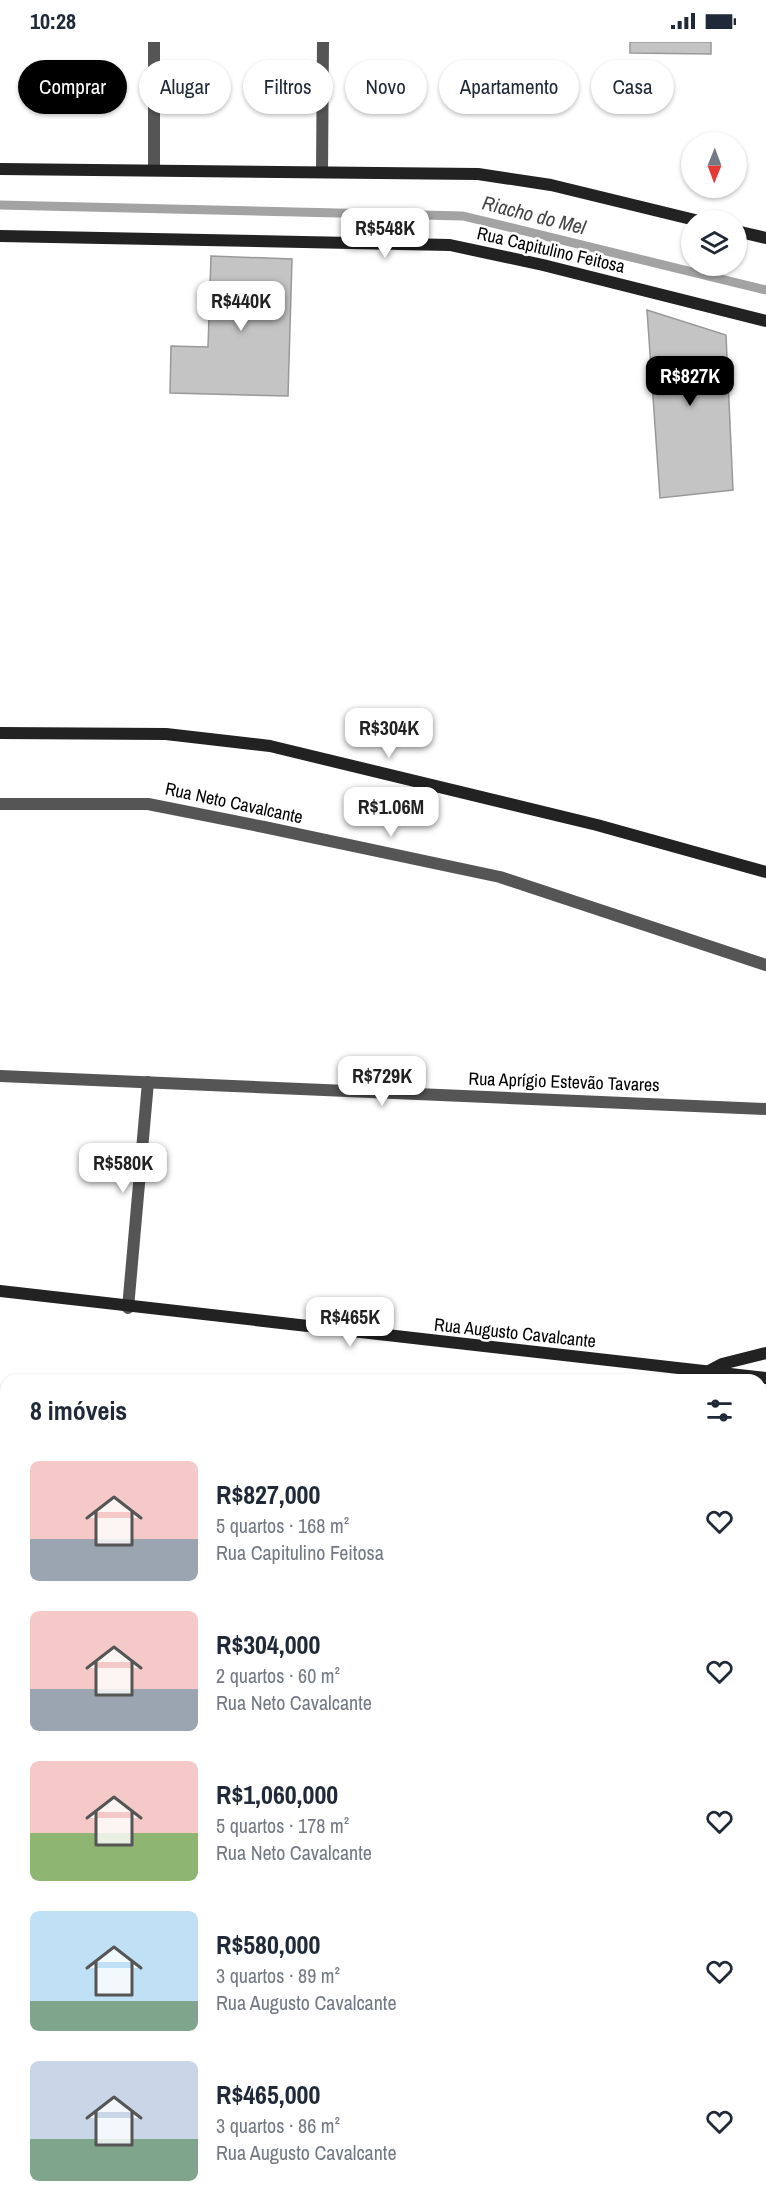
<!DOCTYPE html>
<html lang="pt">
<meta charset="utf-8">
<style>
:root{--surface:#fff;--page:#f2f2f3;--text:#1f2937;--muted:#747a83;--accent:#000}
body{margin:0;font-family:"Archivo Narrow",sans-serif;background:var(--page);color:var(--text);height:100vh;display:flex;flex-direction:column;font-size:22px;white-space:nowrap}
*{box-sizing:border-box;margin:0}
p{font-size:20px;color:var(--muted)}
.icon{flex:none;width:33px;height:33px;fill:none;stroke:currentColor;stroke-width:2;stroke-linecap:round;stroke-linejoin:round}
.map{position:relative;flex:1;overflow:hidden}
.side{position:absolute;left:0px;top:1332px;width:766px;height:834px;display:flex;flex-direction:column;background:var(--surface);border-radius:18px 18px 0 0;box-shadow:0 2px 4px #0004}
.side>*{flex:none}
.hud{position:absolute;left:18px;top:18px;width:730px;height:54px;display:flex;gap:12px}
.needle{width:39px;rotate:181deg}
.controls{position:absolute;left:681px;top:90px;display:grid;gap:12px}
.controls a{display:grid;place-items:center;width:66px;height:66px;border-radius:50%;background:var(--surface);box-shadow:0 2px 4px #0004;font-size:30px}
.price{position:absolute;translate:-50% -51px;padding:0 14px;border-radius:12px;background:#fff;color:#222;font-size:20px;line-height:39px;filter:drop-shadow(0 2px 3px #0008)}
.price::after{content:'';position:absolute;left:50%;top:36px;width:18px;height:14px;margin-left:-9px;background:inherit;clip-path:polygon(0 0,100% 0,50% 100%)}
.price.on{background:var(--accent);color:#fff}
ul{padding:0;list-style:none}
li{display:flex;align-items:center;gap:18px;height:150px;padding:0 30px}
li span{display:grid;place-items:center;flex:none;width:168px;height:120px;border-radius:9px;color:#555}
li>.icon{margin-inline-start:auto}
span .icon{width:72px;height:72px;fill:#fffc;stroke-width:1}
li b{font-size:26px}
h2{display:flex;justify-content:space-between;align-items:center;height:72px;padding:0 30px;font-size:26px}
.pill{padding:0 21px;border-radius:27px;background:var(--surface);box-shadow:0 2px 4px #0004;font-size:21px;line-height:54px}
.pill.on{background:var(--accent);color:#fff}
.status{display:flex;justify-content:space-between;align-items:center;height:42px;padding:0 30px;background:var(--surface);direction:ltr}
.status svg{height:16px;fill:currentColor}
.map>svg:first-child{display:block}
</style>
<div class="status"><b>10:28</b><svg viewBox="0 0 49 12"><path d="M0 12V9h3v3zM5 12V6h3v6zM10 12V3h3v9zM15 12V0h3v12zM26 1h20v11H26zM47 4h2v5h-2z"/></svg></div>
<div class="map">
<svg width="766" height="2166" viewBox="0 0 766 2166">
<rect width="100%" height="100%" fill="#fff"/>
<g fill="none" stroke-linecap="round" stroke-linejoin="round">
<polyline stroke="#a3a3a3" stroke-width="9" points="0,163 463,174 766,248"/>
</g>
<g fill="#c4c4c4" stroke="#999" stroke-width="1.5">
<polygon points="630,0 711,0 711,12 630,11"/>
<polygon points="211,214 292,217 288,354 170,351 171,304 208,305"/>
<polygon points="647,268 726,293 733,448 660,456"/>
<polygon points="0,2127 6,2127 6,2160 57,2160 58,2166 0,2166"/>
<polygon points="223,2160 223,2166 103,2166 103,2161"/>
</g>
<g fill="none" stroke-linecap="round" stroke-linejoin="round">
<g stroke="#555" stroke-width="12">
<polyline points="154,128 154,0"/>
<polyline points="322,130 323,0"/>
<polyline points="0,762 148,762 264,785 500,835 766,923"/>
<polyline points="0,1034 766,1067"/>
<polyline points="128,1266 148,1040"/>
<polyline points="0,1479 6,1480"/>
<polyline points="0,1694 6,1694"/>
<polyline points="760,1826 766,1827"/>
<polyline points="0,2095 6,2095"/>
</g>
<g stroke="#222" stroke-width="12">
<polyline points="0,127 478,132 551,143 695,178"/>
<polyline points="736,189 766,196"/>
<polyline points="0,194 450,203 543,223 766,279"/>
<polyline points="0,691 166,692 270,704 597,783 766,830"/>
<polyline points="0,1249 766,1336"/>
<polyline points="705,1331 722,1322 766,1311"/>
<polyline points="0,1716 6,1830"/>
<polyline points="760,1989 766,1990"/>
<polyline points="0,2026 6,2026"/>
<polyline points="760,2058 766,2060"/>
<polyline points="85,2160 86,2166"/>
</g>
</g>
<g text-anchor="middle" stroke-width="5" stroke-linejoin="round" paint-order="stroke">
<g font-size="18" fill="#000" stroke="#fff">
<text transform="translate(551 208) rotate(13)" y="6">Rua Capitulino Feitosa</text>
<text transform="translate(234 761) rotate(12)" y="6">Rua Neto Cavalcante</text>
<text transform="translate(564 1040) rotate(2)" y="6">Rua Aprígio Estevão Tavares</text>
<text transform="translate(515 1291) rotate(6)" y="6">Rua Augusto Cavalcante</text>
</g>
<g font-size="20" font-style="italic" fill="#444" stroke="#fff">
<text transform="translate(534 173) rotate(14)" y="7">Riacho do Mel</text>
</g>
</g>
</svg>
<div class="controls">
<a><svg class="needle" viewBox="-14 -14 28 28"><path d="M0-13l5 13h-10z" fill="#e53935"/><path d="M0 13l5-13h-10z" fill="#747a83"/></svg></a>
<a><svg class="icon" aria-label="layers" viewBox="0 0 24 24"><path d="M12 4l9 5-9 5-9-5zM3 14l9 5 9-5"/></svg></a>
</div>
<b class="price" style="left:385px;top:217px">R$548K</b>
<b class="price" style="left:241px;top:290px">R$440K</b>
<b class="price on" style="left:690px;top:365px">R$827K</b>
<b class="price" style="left:389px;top:717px">R$304K</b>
<b class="price" style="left:391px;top:796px">R$1.06M</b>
<b class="price" style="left:382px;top:1065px">R$729K</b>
<b class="price" style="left:123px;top:1152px">R$580K</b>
<b class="price" style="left:350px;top:1306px">R$465K</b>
<div class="hud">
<a class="pill on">Comprar</a>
<a class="pill">Alugar</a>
<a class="pill">Filtros</a>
<a class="pill">Novo</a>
<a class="pill">Apartamento</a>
<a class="pill">Casa</a>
</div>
<section class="side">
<h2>8 imóveis<svg class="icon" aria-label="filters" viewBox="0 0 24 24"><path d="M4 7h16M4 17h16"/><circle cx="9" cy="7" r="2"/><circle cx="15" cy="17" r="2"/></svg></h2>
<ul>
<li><span style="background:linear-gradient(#f6c9c9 65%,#9aa5b1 0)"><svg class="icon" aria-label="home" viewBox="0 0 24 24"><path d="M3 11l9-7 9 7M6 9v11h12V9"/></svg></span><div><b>R$827,000</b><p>5 quartos · 168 m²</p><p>Rua Capitulino Feitosa</p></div><svg class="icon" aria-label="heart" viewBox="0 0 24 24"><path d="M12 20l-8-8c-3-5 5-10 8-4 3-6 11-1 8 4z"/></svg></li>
<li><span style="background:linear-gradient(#f6c9c9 65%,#9aa5b1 0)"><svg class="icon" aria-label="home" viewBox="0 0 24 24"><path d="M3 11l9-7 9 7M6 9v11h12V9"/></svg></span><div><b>R$304,000</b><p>2 quartos · 60 m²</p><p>Rua Neto Cavalcante</p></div><svg class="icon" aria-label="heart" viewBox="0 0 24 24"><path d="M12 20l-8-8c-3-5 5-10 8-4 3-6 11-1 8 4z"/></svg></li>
<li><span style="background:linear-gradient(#f6c9c9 60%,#8fb573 0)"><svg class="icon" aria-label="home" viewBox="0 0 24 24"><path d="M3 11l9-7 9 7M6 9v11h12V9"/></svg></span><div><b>R$1,060,000</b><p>5 quartos · 178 m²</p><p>Rua Neto Cavalcante</p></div><svg class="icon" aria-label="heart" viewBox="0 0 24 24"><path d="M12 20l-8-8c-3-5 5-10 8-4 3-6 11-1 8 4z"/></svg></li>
<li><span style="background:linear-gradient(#bfe0f5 75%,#7fa58c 0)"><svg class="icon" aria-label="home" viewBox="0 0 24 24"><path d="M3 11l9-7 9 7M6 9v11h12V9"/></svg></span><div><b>R$580,000</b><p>3 quartos · 89 m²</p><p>Rua Augusto Cavalcante</p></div><svg class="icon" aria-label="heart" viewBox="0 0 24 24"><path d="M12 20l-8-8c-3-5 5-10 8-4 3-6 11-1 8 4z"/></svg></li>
<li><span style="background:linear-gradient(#c9d6e8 65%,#7fa58c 0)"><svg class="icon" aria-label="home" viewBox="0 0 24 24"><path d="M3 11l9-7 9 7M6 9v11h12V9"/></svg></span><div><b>R$465,000</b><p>3 quartos · 86 m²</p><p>Rua Augusto Cavalcante</p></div><svg class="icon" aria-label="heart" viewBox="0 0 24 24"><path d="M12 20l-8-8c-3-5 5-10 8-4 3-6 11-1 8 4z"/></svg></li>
</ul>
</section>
</div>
